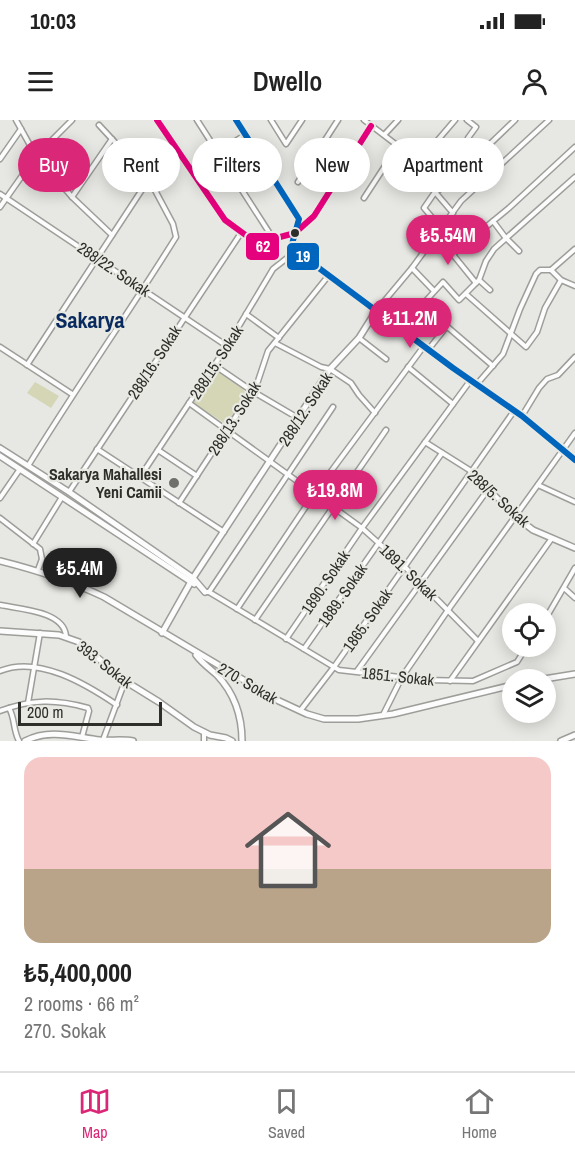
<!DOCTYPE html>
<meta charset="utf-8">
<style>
:root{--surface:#fff;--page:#f2f2f2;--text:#222;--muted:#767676;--line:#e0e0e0;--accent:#db2777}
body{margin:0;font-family:"Archivo Narrow",sans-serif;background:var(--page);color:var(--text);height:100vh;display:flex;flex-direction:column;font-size:22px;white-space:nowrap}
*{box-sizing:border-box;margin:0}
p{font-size:20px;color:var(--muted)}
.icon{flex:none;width:33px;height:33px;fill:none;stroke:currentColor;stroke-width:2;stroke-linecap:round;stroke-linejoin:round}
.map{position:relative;height:621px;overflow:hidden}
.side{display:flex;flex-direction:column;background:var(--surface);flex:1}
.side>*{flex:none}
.banner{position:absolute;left:18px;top:18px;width:540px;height:54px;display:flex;gap:12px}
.controls{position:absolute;left:502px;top:483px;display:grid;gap:12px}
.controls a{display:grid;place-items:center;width:54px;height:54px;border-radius:50%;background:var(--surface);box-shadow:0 3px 15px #0003;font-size:30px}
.scale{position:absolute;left:18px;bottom:15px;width:144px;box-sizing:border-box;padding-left:6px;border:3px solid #2e2e2b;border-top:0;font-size:16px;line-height:21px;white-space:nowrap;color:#2e2e2b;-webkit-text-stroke:4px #e8e9e2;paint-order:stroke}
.price{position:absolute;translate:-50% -51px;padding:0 14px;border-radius:21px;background:var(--accent);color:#fff;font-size:20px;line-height:39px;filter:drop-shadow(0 2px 3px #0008)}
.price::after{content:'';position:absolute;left:50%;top:36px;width:18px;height:14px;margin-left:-9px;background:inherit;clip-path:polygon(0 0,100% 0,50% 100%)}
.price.current{background:#222;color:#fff}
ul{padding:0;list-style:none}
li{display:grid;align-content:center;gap:12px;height:318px;padding:0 24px}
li+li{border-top:2px solid var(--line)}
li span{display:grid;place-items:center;height:186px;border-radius:18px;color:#555}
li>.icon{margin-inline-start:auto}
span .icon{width:108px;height:108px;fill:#fffc;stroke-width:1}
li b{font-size:26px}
.chip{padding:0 21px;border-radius:27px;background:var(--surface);box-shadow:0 3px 15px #0003;font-size:21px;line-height:54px}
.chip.current{background:var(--accent);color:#fff}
.status{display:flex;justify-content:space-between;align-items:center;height:42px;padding:0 30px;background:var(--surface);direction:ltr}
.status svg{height:16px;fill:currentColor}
header{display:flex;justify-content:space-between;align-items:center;height:78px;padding:0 24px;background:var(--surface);font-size:27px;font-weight:600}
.tabs{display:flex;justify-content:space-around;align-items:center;height:84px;border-top:2px solid var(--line);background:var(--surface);font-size:16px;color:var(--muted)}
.tabs a{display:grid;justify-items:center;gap:3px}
.tabs .current{color:var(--accent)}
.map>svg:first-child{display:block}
</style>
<div class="status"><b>10:03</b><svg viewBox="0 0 49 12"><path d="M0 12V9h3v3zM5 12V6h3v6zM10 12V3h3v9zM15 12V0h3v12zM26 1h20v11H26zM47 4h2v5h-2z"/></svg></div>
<header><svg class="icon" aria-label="menu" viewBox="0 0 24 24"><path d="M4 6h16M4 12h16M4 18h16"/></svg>Dwello<svg class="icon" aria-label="person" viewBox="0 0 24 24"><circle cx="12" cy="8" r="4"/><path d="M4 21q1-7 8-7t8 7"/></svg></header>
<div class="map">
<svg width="575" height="621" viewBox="0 0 575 621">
<rect width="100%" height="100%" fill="#e7e8e3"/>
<g fill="#d4d6b6">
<polygon points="215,250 241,266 246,274 226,304 193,283"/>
<polygon points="35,262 59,276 51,288 27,273"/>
</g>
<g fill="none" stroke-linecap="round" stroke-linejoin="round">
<defs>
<g id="street">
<polyline points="16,0 36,36 72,77 112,115"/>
<polyline points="157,0 225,100 262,127 280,117 295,113 314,96 371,6"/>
<polyline points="197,0 274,120"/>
<polyline points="236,0 299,99 292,124 296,131 453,248 522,296 575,340"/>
<polyline points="271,0 286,24 302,0"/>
<polyline points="364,0 419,42 446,66"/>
<polyline points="467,0 476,7 468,18"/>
<polyline points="385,14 398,0"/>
<polyline points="0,39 21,9"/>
<polyline points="419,42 455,0"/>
<polyline points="190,50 245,15"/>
<polyline points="298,62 338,0"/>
<polyline points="435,72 453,93"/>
<polyline points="0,74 227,226"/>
<polyline points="72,77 112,19"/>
<polyline points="364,78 398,26"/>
<polyline points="0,87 36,36 72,0"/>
<polyline points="493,101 505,117 519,131"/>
<polyline points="442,109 424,88 435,72 446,66 515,0"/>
<polyline points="437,115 476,163"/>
<polyline points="453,134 509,88 575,27"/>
<polyline points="412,148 434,171"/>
<polyline points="551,150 561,160 575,166"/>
<polyline points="479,160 490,170"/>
<polyline points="466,174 526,227 537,212 545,188 561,160"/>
<polyline points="376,191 412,148 461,81 549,0"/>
<polyline points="246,194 279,218"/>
<polyline points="359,218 386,239"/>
<polyline points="275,223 321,247 330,249 351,263 359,275 375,293"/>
<polyline points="0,227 72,274"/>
<polyline points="428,230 447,206"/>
<polyline points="27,245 149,59"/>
<polyline points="214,245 252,271 298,298"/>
<polyline points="493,246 422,185 443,162 459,180 479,160 486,141 494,129 575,57"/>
<polyline points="408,247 453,284"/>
<polyline points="477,264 503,234 520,189 536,154 540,150 551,150 575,129"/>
<polyline points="189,283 362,408 404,446 478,521"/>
<polyline points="522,296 539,268 547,259 558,255 575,237"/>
<polyline points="425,322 471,351 516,397"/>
<polyline points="97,329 224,412"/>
<polyline points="158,330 197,356"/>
<path d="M28 346C76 268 128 194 176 117L173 104 149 59 99 5"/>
<polyline points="140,357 227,226 273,149 296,131"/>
<polyline points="538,365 575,382"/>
<polyline points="69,372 241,113"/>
<polyline points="0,378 20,349"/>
<polyline points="179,383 257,264 268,231 329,155"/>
<polyline points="0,398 40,429 42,439 38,450"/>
<polyline points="33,424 62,377"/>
<polyline points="564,468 575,478"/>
<polyline points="205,472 209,472 339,550 426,560 473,561 517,542 527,526"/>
<polyline points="209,472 333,287"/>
<path d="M0 485C19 489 64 491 66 516"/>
<polyline points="237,489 315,373 424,226"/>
<polyline points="546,498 575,448"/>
<polyline points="255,500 386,310"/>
<polyline points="286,519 362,408 470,261"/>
<polyline points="304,529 442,333"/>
<path d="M0 551C38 535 86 564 117 585"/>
<polyline points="357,551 489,368"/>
<polyline points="450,561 552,418"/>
<polyline points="28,583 40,513"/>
<path d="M9 588C15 598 13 610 19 621"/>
<path d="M0 591C32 579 55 579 88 588L89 591 82 617"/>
<polyline points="300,591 334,547 514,291"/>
<polyline points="383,595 402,557 448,490 575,313"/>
<polyline points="103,620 125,561"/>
<polyline points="204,621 204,612"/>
</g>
<g id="secondary">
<polyline points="0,328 69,372 193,458 205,472"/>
<polyline points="0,336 194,464"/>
<polyline points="516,397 533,410 575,428"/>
<path d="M0 441C36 450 70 461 104 477L279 581 307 594 324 599H358L393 594 513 565"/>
<polyline points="0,511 59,515 79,522 125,561 159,582 194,607 210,615 226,618 232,621"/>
<polyline points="162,513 193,458 330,249 359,218 376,191"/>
<path d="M196 535C202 543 209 548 217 555 235 574 242 595 242 621"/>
<polyline points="538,560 575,554"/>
<path d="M25 621C50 608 74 617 100 620 111 621 122 619 133 621"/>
<polyline points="561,621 575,615"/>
</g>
</defs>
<use href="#street" stroke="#9d9e9a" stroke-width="7"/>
<use href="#secondary" stroke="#9d9e9a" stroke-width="8"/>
<use href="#street" stroke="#fbfcfb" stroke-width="4"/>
<use href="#secondary" stroke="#fbfcfb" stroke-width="5"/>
<defs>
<polyline id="bus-1" points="157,0 225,100 262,127 280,117 295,113 314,96 371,6"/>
<polyline id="bus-2" points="236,0 299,99 292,124 296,131 453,248 522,296 575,340"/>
</defs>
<use href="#bus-1" stroke="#e8e9e2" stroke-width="10"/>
<use href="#bus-2" stroke="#e8e9e2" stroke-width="10"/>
<use href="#bus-1" stroke="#e5007d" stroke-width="6"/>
<use href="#bus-2" stroke="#0065bd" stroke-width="6"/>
</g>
<circle fill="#2e2e2b" stroke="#e8e9e2" stroke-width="2" cx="295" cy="113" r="5"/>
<circle fill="#6f6f6b" stroke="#e8e9e2" stroke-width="2" cx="174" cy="363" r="6"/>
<g text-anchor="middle" stroke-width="4.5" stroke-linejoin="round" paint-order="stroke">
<g font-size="16" fill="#2e2e2b" stroke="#e8e9e2">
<text transform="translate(114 149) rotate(34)" y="6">288/22. Sokak</text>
<text transform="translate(154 242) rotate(-57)" y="6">288/16. Sokak</text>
<text transform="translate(216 242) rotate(-57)" y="6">288/15. Sokak</text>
<text transform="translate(305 289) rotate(-57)" y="6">288/12. Sokak</text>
<text transform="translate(234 298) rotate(-58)" y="6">288/13. Sokak</text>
<text transform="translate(499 378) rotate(42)" y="6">288/5. Sokak</text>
<text transform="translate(409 452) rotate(44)" y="6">1891. Sokak</text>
<text transform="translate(325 462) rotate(-56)" y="6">1890. Sokak</text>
<text transform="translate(342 475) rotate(-55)" y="6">1889. Sokak</text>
<text transform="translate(367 500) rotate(-55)" y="6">1865. Sokak</text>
<text transform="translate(105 544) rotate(38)" y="6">393. Sokak</text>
<text transform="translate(398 556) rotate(6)" y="6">1851. Sokak</text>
<text transform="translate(248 563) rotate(30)" y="6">270. Sokak</text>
</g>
<g font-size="16" font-weight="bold" fill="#2e2e2b" stroke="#e8e9e2" text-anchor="end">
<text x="162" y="360">Sakarya Mahallesi<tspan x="162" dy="18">Yeni Camii</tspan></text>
</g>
<g font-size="22" font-weight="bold" fill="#0a2b5f" stroke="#e8e9e2">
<text x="90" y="208">Sakarya</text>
</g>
</g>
<g stroke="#e8e9e2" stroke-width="2">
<rect x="245" y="112" width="35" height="29" rx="6" fill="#e5007d"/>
<rect x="286" y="122" width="34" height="29" rx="6" fill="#0065bd"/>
</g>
<g font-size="16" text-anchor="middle" font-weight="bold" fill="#fff">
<text x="263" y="132">62</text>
<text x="303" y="142">19</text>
</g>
</svg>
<div class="controls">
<a><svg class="icon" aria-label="locate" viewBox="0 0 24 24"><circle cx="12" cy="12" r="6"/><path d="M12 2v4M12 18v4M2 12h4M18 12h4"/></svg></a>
<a><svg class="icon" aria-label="layers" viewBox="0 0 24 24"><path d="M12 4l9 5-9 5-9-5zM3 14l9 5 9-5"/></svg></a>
</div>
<div class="scale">200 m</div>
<b class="price" style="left:448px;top:146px">₺5.54M</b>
<b class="price" style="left:410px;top:229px">₺11.2M</b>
<b class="price" style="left:335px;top:401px">₺19.8M</b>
<b class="price current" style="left:80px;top:479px">₺5.4M</b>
<div class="banner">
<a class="chip current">Buy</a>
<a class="chip">Rent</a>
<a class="chip">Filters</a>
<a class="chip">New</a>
<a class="chip">Apartment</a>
</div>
</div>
<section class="side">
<ul>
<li><span style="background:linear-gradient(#f6c9c9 60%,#b9a48a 0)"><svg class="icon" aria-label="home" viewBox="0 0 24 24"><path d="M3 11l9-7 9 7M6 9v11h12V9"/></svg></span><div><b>₺5,400,000</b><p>2 rooms · 66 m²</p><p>270. Sokak</p></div></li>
</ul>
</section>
<nav class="tabs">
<a class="current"><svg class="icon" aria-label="map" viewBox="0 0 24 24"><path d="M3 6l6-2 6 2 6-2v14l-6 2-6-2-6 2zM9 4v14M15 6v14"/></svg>Map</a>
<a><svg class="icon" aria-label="saved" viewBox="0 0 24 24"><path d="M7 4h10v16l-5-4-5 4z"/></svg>Saved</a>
<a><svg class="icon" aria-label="home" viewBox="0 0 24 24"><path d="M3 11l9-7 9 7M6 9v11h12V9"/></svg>Home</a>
</nav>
